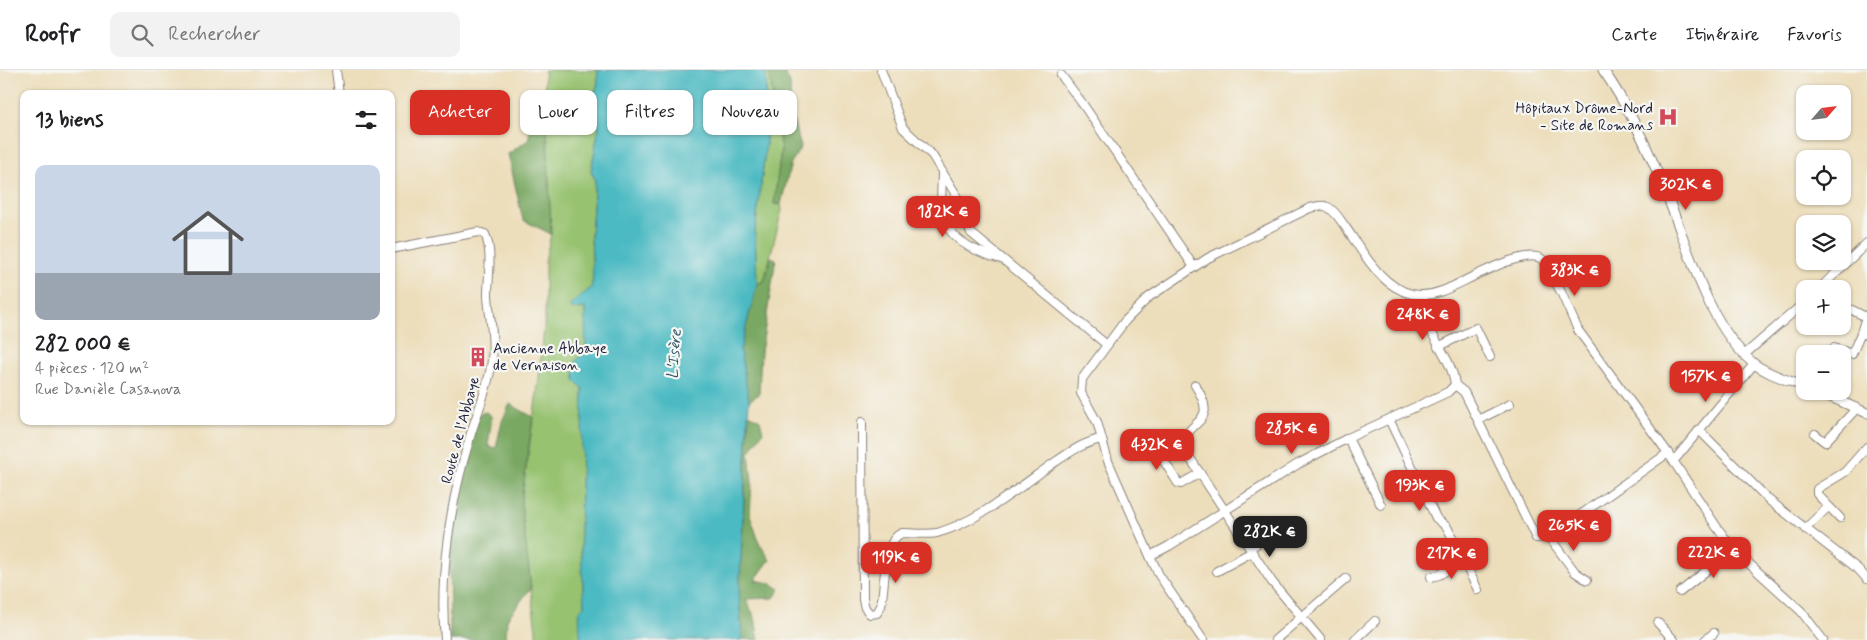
<!DOCTYPE html>
<html lang="fr">
<meta charset="utf-8">
<style>
:root{--surface:#fff;--page:#f2f2f2;--text:#202124;--muted:#757577;--line:#e0e0e0;--accent:#d93025}
body{margin:0;font-family:Mynerve,sans-serif;background:var(--page);color:var(--text);height:100vh;display:flex;flex-direction:column;font-size:19px;white-space:nowrap}
*{box-sizing:border-box;margin:0}
p{font-size:16px;color:var(--muted)}
.icon{flex:none;width:28px;height:28px;fill:none;stroke:currentColor;stroke-width:2;stroke-linecap:round;stroke-linejoin:round}
.map{position:relative;flex:1;overflow:hidden}
.side{position:absolute;left:20px;top:20px;width:375px;height:335px;display:flex;flex-direction:column;background:var(--surface);border-radius:10px;box-shadow:0 1px 4px #0004}
.side>*{flex:none}
.guide{position:absolute;left:410px;top:20px;width:475px;height:45px;display:flex;gap:10px}
.needle{width:32px;rotate:62deg}
.fabs{position:absolute;left:1796px;top:15px;display:grid;gap:10px}
.fabs a{display:grid;place-items:center;width:55px;height:55px;border-radius:10px;background:var(--surface);box-shadow:0 1px 4px #0004;font-size:25px}
.price{position:absolute;translate:-50% -42px;padding:0 11px;border-radius:10px;background:var(--accent);color:#fff;font-size:16px;line-height:32px;filter:drop-shadow(0 1px 2px #0008)}
.price::after{content:'';position:absolute;left:50%;top:30px;width:15px;height:11px;margin-left:-8px;background:inherit;clip-path:polygon(0 0,100% 0,50% 100%)}
.price.on{background:#222;color:#fff}
ul{padding:0;list-style:none}
li{display:grid;align-content:center;gap:10px;height:265px;padding:0 15px}
li+li{border-top:1px solid var(--line)}
li span{display:grid;place-items:center;height:155px;border-radius:10px;color:#555}
li>.icon{margin-inline-start:auto}
span .icon{width:90px;height:90px;fill:#fffc;stroke-width:1}
li b{font-size:21px}
h2{display:flex;justify-content:space-between;align-items:center;height:60px;padding:0 15px;font-size:21px}
.pill{padding:0 18px;border-radius:10px;background:var(--surface);box-shadow:0 1px 4px #0004;font-size:18px;line-height:45px}
.pill.on{background:var(--accent);color:#fff}
header{display:flex;align-items:center;gap:30px;box-sizing:border-box;height:70px;padding:0 25px;background:var(--surface);border-bottom:1px solid var(--line)}
header strong{font-size:24px}
nav{display:flex;gap:28px;margin-inline-start:auto;font-size:18px}
.search{width:350px;height:45px;background:var(--page);display:flex;align-items:center;gap:12px;box-sizing:border-box;padding:0 18px;border-radius:10px;color:var(--muted);font-size:19px}
.map>svg:first-child{display:block}
</style>
<header>
<strong>Roofr</strong>
<div class="search"><svg class="icon" aria-label="search" viewBox="0 0 24 24"><circle cx="10" cy="10" r="6"/><path d="M15 15l6 6"/></svg>Rechercher</div>
<nav><a>Carte</a><a>Itinéraire</a><a>Favoris</a></nav>
</header>
<div class="map">
<svg width="1867" height="570" viewBox="0 0 1867 570">
<rect width="100%" height="100%" fill="#f6f6f2"/>
<filter id="ink" filterUnits="userSpaceOnUse"><feTurbulence type="fractalNoise" baseFrequency=".02" numOctaves="2"/><feDisplacementMap in="SourceGraphic" scale="10" xChannelSelector="R" yChannelSelector="G"/><feConvolveMatrix kernelMatrix="1 2 1 2 8 2 1 2 1" color-interpolation-filters="sRGB"/></filter>
<filter id="wash" filterUnits="userSpaceOnUse"><feTurbulence type="fractalNoise" baseFrequency=".0096" numOctaves="4" result="noise"/><feDisplacementMap in="SourceGraphic" scale="20" xChannelSelector="R" yChannelSelector="G"/><feGaussianBlur stdDeviation="1.12" result="paint"/><feColorMatrix in="noise" values="0 0 0 0 0 0 0 0 0 0 0 0 0 0 0 0 0 1.4 0 .05"/><feComposite in="paint" operator="in"/></filter>
<g filter="url(#wash)">
<rect width="100%" height="100%" fill="#eddebb"/>
<g fill="#97c26f" stroke="#5c7255">
<polygon points="544,0 598,0 598,12 593,31 599,57 591,101 595,109 591,165 593,208 591,218 570,235 571,239 585,237 586,284 580,460 584,536 580,566 584,570 537,570 521,433 539,308 545,248 545,191 551,164"/>
<polygon points="766,0 769,0 781,80 774,134 781,134 782,140 764,211 757,214 755,162 766,73"/>
</g>
<g fill="#79a862" stroke="#4e654e">
<polygon points="769,0 783,0 790,13 791,43 801,77 791,93 781,134 774,134 781,80"/>
<polygon points="547,54 551,164 523,150 508,84 528,70 531,57"/>
<polygon points="771,187 776,189 761,282 759,324 749,331 740,280 757,214 764,211"/>
<polygon points="510,334 533,347 521,433 531,518 507,549 506,570 450,570 449,473 473,355 478,344 486,342 492,347 488,376 496,378 502,351"/>
<polygon points="749,344 760,350 763,362 749,383 752,412 750,445 759,472 770,490 755,510 770,513 780,519 774,528 746,529 755,548 759,570 742,569 739,525"/>
</g>
<polygon fill="#4bbac2" stroke="#366e7e" points="598,0 766,0 766,73 755,162 757,214 740,280 749,331 739,525 742,570 584,570 580,566 579,541 584,536 580,460 583,318 575,311 574,294 579,287 586,284 585,238 571,239 570,235 591,218 593,208 591,165 595,109 591,101 599,57 593,31 598,12"/>
</g>
<g filter="url(#ink)">
<g fill="none" stroke-linecap="round" stroke-linejoin="round">
<defs>
<g id="minor">
<polyline points="336,0 339,24"/>
<polyline points="881,0 903,58 932,85 955,123 971,163 1107,275"/>
<polyline points="1061,5 1082,33 1194,197"/>
<path d="M942 102C942 116 939 140 945 152 955 174 980 183 1001 189"/>
<path d="M391 179 478 162 485 164C493 182 488 206 488 225 489 246 495 268 492 290 489 318 475 346 468 374 450 435 439 506 445 570"/>
<polyline points="1819,219 1867,173"/>
<path d="M1424 226C1419 260 1452 283 1455 315"/>
<polyline points="1842,235 1866,247 1861,263 1867,265"/>
<polyline points="1438,277 1476,258 1490,287"/>
<polyline points="1834,278 1852,284 1861,263"/>
<polyline points="1744,285 1805,232"/>
<path d="M1195 315C1223 358 1181 348 1184 379L1272 512 1321 570"/>
<polyline points="1455,315 1464,322 1536,468 1549,467 1668,383"/>
<polyline points="1389,349 1436,448 1447,457 1478,520"/>
<polyline points="1478,350 1510,334"/>
<path d="M862 352 863 530 865 538 870 544 877 543 881 536C885 518 883 469 902 463 913 463 926 465 937 463 977 452 1017 419 1051 395 1067 384 1082 373 1101 369"/>
<polyline points="1699,360 1770,431 1858,499 1867,509"/>
<polyline points="1815,364 1825,372 1857,338"/>
<polyline points="1348,368 1381,435"/>
<polyline points="1183,372 1176,372 1163,381 1162,388 1178,413 1181,414 1200,403"/>
<polyline points="1673,390 1677,387 1754,294"/>
<polyline points="1840,448 1817,424 1817,419 1845,402 1867,377"/>
<polyline points="1805,459 1828,437"/>
<polyline points="1549,467 1575,502 1587,510"/>
<polyline points="1250,478 1282,459"/>
<polyline points="1150,486 1169,476 1298,394 1348,368 1448,322 1455,315"/>
<polyline points="1217,501 1252,482"/>
<polyline points="1431,507 1439,505 1464,490"/>
<polyline points="1680,522 1733,479"/>
<polyline points="1658,553 1674,570"/>
<path d="M1203 570 1159 505 1150 486 1108 391 1097 352 1081 323 1082 309 1125 251 1149 227 1208 188 1310 138C1315 137 1320 135 1325 136 1333 138 1339 148 1344 155 1362 180 1380 217 1412 224 1423 226 1432 225 1442 221 1462 214 1524 176 1542 189L1561 222 1578 260 1668 383 1716 456 1733 479 1801 541 1823 570"/>
<polyline points="1275,570 1346,509"/>
<polyline points="1355,570 1375,551"/>
<polyline points="1705,570 1714,563"/>
</g>
<g id="tertiary">
<path d="M1603 0C1632 41 1653 89 1671 136 1691 187 1710 257 1753 293 1767 304 1788 310 1805 317"/>
<polyline points="1817,321 1867,343"/>
</g>
</defs>
<use href="#minor" stroke="#88807b" stroke-width="10"/>
<use href="#tertiary" stroke="#88807b" stroke-width="11"/>
<use href="#minor" stroke="#fff" stroke-width="8"/>
<use href="#tertiary" stroke="#fff" stroke-width="9"/>
</g>
</g>
<defs>
<symbol id="hospital-bare" viewBox="-9 -9 18 18"><path d="M-5-5h3v3.5h4V-5h3V5h-3V1.5h-4V5h-3Z" fill="#d1495b" stroke="#f6f6f2" stroke-width="2.5" paint-order="stroke"/></symbol>
<symbol id="building-bare" viewBox="-9 -9 18 18"><path d="M-4-6H4V6H1V3H-1V6H-4ZM-2.5-4.3h1.7v1.8h-1.7ZM.8-4.3h1.7v1.8H.8ZM-2.5-1h1.7V.8h-1.7ZM.8-1h1.7V.8H.8Z" fill="#d1495b" stroke="#f6f6f2" stroke-width="2.5" paint-order="stroke"/></symbol>
</defs>
<g fill-rule="evenodd">
<use href="#hospital-bare" x="1654" y="33" width="28" height="28"/>
<use href="#building-bare" x="464" y="273" width="28" height="28"/>
</g>
<g text-anchor="middle" stroke-width="4.5" stroke-linejoin="round" paint-order="stroke">
<g font-size="15" fill="#22223b" stroke="#f6f6f2" text-anchor="end">
<text x="1653" y="43">Hôpitaux Drôme-Nord<tspan x="1653" dy="17">- Site de Romans</tspan></text>
<text x="493" y="283" text-anchor="start">Ancienne Abbaye<tspan x="493" dy="17">de Vernaison</tspan></text>
</g>
<g font-size="15" fill="#22223b" stroke="#f6f6f2">
<text transform="translate(460 360) rotate(-75)" y="5">Route de l'Abbaye</text>
</g>
<g font-size="16" font-style="italic" fill="#30576a" stroke="#f6f6f2">
<text transform="translate(673 284) rotate(-86)" y="6">L'Isère</text>
</g>
</g>
</svg>
<div class="fabs">
<a><svg class="needle" viewBox="-14 -14 28 28"><path d="M0-13l5 13h-10z" fill="#e53935"/><path d="M0 13l5-13h-10z" fill="#757577"/></svg></a>
<a><svg class="icon" aria-label="locate" viewBox="0 0 24 24"><circle cx="12" cy="12" r="6"/><path d="M12 2v4M12 18v4M2 12h4M18 12h4"/></svg></a>
<a><svg class="icon" aria-label="layers" viewBox="0 0 24 24"><path d="M12 4l9 5-9 5-9-5zM3 14l9 5 9-5"/></svg></a>
<a>+</a>
<a>−</a>
</div>
<b class="price" style="left:1686px;top:141px">302K €</b>
<b class="price" style="left:943px;top:168px">182K €</b>
<b class="price" style="left:1575px;top:227px">383K €</b>
<b class="price" style="left:1423px;top:271px">248K €</b>
<b class="price" style="left:1706px;top:333px">157K €</b>
<b class="price" style="left:1292px;top:385px">285K €</b>
<b class="price" style="left:1157px;top:401px">432K €</b>
<b class="price" style="left:1420px;top:442px">193K €</b>
<b class="price" style="left:1574px;top:482px">265K €</b>
<b class="price on" style="left:1270px;top:488px">282K €</b>
<b class="price" style="left:1714px;top:509px">222K €</b>
<b class="price" style="left:1452px;top:510px">217K €</b>
<b class="price" style="left:896px;top:514px">119K €</b>
<div class="guide">
<a class="pill on">Acheter</a>
<a class="pill">Louer</a>
<a class="pill">Filtres</a>
<a class="pill">Nouveau</a>
</div>
<section class="side">
<h2>13 biens<svg class="icon" aria-label="filters" viewBox="0 0 24 24"><path d="M4 7h16M4 17h16"/><circle cx="9" cy="7" r="2"/><circle cx="15" cy="17" r="2"/></svg></h2>
<ul>
<li><span style="background:linear-gradient(#c9d6e8 70%,#9aa5b1 0)"><svg class="icon" aria-label="home" viewBox="0 0 24 24"><path d="M3 11l9-7 9 7M6 9v11h12V9"/></svg></span><div><b>282 000 €</b><p>4 pièces · 120 m²</p><p>Rue Danièle Casanova</p></div></li>
</ul>
</section>
</div>
